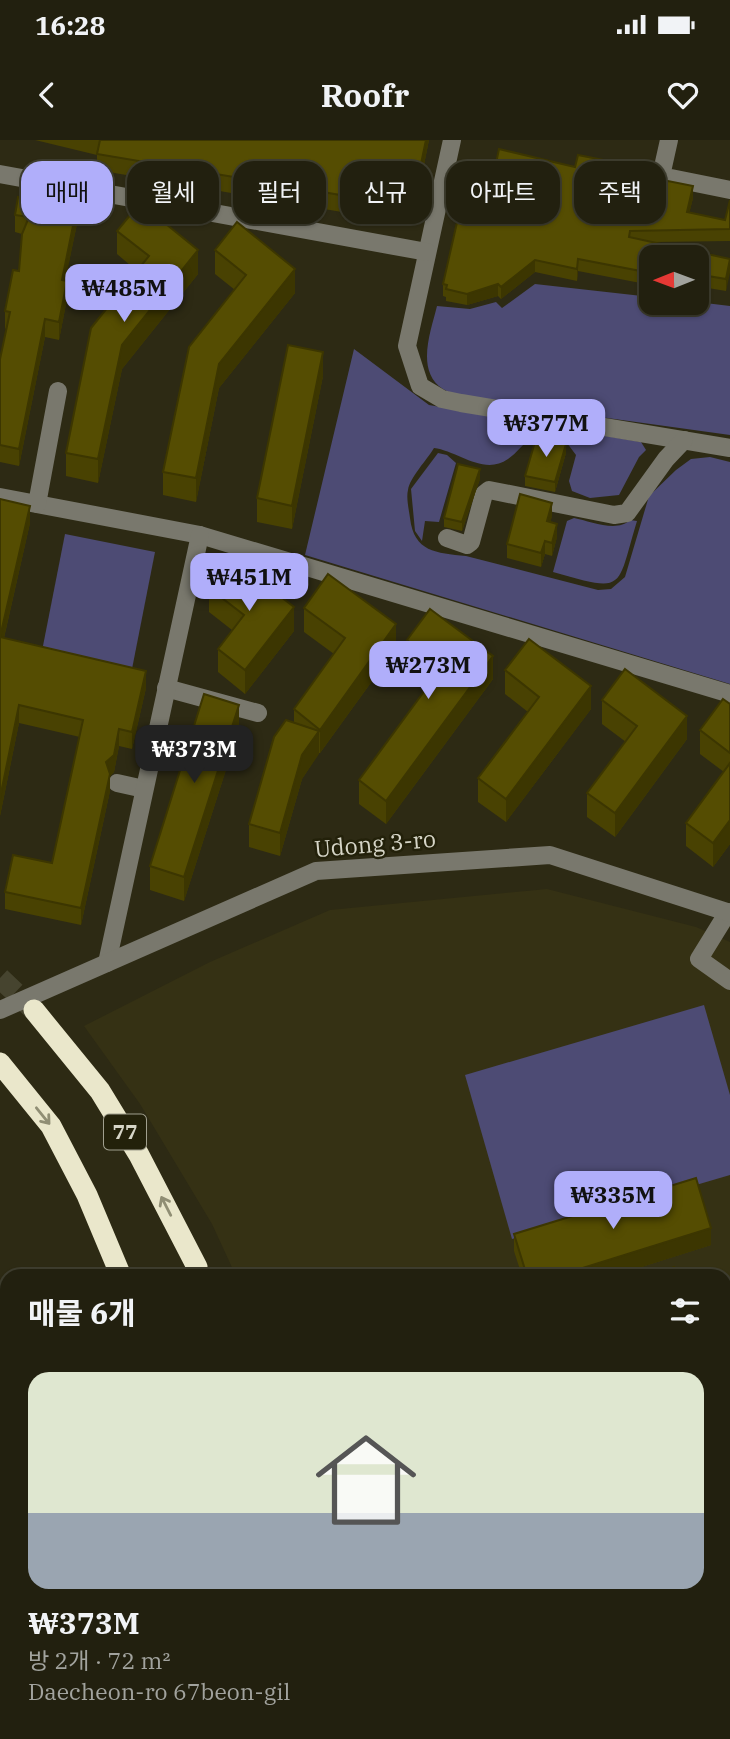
<!DOCTYPE html>
<html lang="ko">
<meta charset="utf-8">
<style>
:root{--surface:#22200f;--page:#2a2818;--text:#f1f3f6;--muted:#a2a39e;--line:#3f3e2f;--accent:#b0aefa}
body{margin:0;font-family:"IBM Plex Serif","Noto Sans KR",serif;background:var(--page);color:var(--text);height:100vh;display:flex;flex-direction:column;font-size:26px;white-space:nowrap}
*{box-sizing:border-box;margin:0}
p{font-size:23px;color:var(--muted)}
.icon{flex:none;width:38px;height:38px;fill:none;stroke:currentColor;stroke-width:2;stroke-linecap:round;stroke-linejoin:round}
.map{position:relative;flex:1;overflow:hidden}
.sheet{position:absolute;left:0px;top:1129px;width:732px;height:471px;display:flex;flex-direction:column;background:var(--surface);border-radius:21px 21px 0 0;box-shadow:0 2px 5px #0004,0 0 0 2px var(--line)}
.sheet>*{flex:none}
.top-card{position:absolute;left:21px;top:21px;width:690px;height:63px;display:flex;gap:14px}
.needle{width:46px;rotate:269deg}
.fabs{position:absolute;left:639px;top:105px;display:grid;gap:14px}
.fabs a{display:grid;place-items:center;width:70px;height:70px;border-radius:14px;background:var(--surface);box-shadow:0 2px 5px #0004,0 0 0 2px var(--line);font-size:35px}
.price{position:absolute;translate:-50% -60px;padding:0 16px;border-radius:14px;background:var(--accent);color:#111;font-size:23px;line-height:46px;filter:drop-shadow(0 2px 4px #0008)}
.price::after{content:'';position:absolute;left:50%;top:42px;width:21px;height:16px;margin-left:-10px;background:inherit;clip-path:polygon(0 0,100% 0,50% 100%)}
.price.selected{background:#222;color:#fff}
ul{padding:0;list-style:none}
li{display:grid;align-content:center;gap:14px;height:371px;padding:0 28px}
li+li{border-top:2px solid var(--line)}
li span{display:grid;place-items:center;height:217px;border-radius:21px;color:#555}
li>.icon{margin-inline-start:auto}
span .icon{width:126px;height:126px;fill:#fffc;stroke-width:1}
li b{font-size:30px}
h2{display:flex;justify-content:space-between;align-items:center;height:84px;padding:0 28px;font-size:30px}
.pill{padding:0 24px;border-radius:21px;background:var(--surface);box-shadow:0 2px 5px #0004,0 0 0 2px var(--line);font-size:24px;line-height:63px}
.pill.selected{background:var(--accent);color:#111}
.status{display:flex;justify-content:space-between;align-items:center;height:49px;padding:0 35px;background:var(--surface);direction:ltr}
.status svg{height:19px;fill:currentColor}
header{display:flex;justify-content:space-between;align-items:center;height:91px;padding:0 28px;background:var(--surface);font-size:32px;font-weight:700}
.map>svg:first-child{display:block}
</style>
<div class="status"><b>16:28</b><svg viewBox="0 0 49 12"><path d="M0 12V9h3v3zM5 12V6h3v6zM10 12V3h3v9zM15 12V0h3v12zM26 1h20v11H26zM47 4h2v5h-2z"/></svg></div>
<header><svg class="icon" aria-label="back" viewBox="0 0 24 24"><path d="M15 5l-7 7 7 7"/></svg>Roofr<svg class="icon" aria-label="heart" viewBox="0 0 24 24"><path d="M12 20l-8-8c-3-5 5-10 8-4 3-6 11-1 8 4z"/></svg></header>
<div class="map">
<svg width="730" height="1599" viewBox="0 0 730 1599">
<rect width="100%" height="100%" fill="#2d2a14"/>
<polygon fill="#353114" points="547,749 696,787 730,802 730,1599 473,1599 467,1593 724,1592 724,1136 236,1136 212,1084 140,964 84,886 210,822 330,770"/>
<g fill="#4d4b74">
<path d="M535 144 651 157V163L697 162 730 166V295L470 259C462 256 451 254 443 249 415 231 431 191 437 166L470 169 496 162 502 168Z"/>
<path d="M354 209 429 265 641 302 646 310 639 317 619 355 590 358 572 351 569 341 576 315 567 303 533 297C523 303 517 313 508 319 484 336 458 311 434 308 427 320 410 337 408 350 406 358 409 370 410 378 414 412 436 413 466 416L598 450 611 449 625 437 649 356 676 330 691 319 710 317 730 322V544L305 415Z"/>
<polygon points="438,313 447,315 456,323 439,382 425,381 422,401 415,391 411,349"/>
<path d="M574 378C590 381 617 393 630 380L637 381C616 450 627 453 553 432L567 381Z"/>
<polygon points="65,394 155,412 131,534 41,516"/>
<polygon points="704,865 730,955 730,1035 512,1099 465,935"/>
<polygon points="7,1256 7,1496 0,1482 0,1259"/>
<polygon points="467,1593 473,1599 65,1599 60,1593"/>
</g>
<g fill="none" stroke-linecap="round" stroke-linejoin="round">
<g stroke="#46442f" stroke-width="21" stroke-dasharray="21 10" stroke-linecap="butt">
<polyline points="0,838 34,870"/>
<polyline points="328,1592 331,1599"/>
<polyline points="407,1592 410,1599"/>
</g>
<g stroke="#79786d" stroke-width="18">
<polyline points="452,0 407,206 420,246 442,259 461,263 730,308"/>
<polyline points="669,0 661,36 730,50"/>
<polyline points="0,34 427,112"/>
<polyline points="0,357 200,395 730,554"/>
<polyline points="37,364 58,251"/>
<polyline points="447,398 467,405 471,402 484,354 489,350 614,375 627,373 666,319 684,300"/>
<polyline points="166,548 258,573"/>
<polyline points="117,643 144,649"/>
<polyline points="728,772 699,819 730,841"/>
<polyline points="107,823 200,395"/>
<polyline points="0,870 316,731 550,715 730,773"/>
</g>
<g stroke="#eae7cb" stroke-width="21">
<polyline points="34,870 100,951 139,1015 197,1127"/>
<polyline points="0,923 51,986 87,1055 121,1136"/>
</g>
</g>
<g fill="#494202">
<polygon points="35,0 429,0 412,84 97,30 97,15"/>
<polygon points="575,27 639,39 636,56 693,58 689,73 725,80 730,60 730,101 652,102 730,119 726,151 696,146 696,117 651,117 651,145 578,131 577,141 535,132 501,159 498,156 467,165 446,161 446,157 443,156 443,144 485,75"/>
<polygon points="15,75 77,84 65,140 67,159 59,200 45,197 19,326 0,322 0,219 6,189 5,188 5,171 19,131 22,94 15,92"/>
<polygon points="117,91 198,134 122,229 98,343 66,336 66,313 137,131 117,114"/>
<polygon points="215,110 295,153 219,248 196,362 163,355 163,332 235,150 215,134"/>
<polygon points="323,236 292,389 257,382 257,358"/>
<polygon points="566,313 555,352 525,346 525,336"/>
<polygon points="480,339 462,391 444,387 444,378"/>
<polygon points="0,359 30,383 4,498 146,548 132,609 119,606 114,632 110,636 110,651 81,785 5,769 5,752 52,723 80,597 19,583 0,676"/>
<polygon points="552,376 550,382 557,397 552,416 545,414 541,427 507,418 507,404"/>
<polygon points="209,448 294,491 245,554 218,532 218,509 232,490 209,472"/>
<polygon points="304,468 396,508 320,613 319,613 302,639 280,716 249,707 249,684 294,583 294,569 334,514 304,492"/>
<polygon points="407,500 493,539 386,684 359,664 359,640 431,542 407,524"/>
<polygon points="505,530 591,569 506,682 478,662 478,638 528,572 505,554"/>
<polygon points="602,560 687,599 615,697 587,677 587,653 626,602 602,584"/>
<polygon points="730,564 730,704 713,727 686,706 686,683 724,632 700,614 700,590"/>
<polygon points="239,589 184,761 150,750 150,726"/>
<polygon points="514,1094 711,1105 613,1136 522,1136 514,1111"/>
<polygon points="724,1262 730,1265 730,1342 724,1339"/>
<polygon points="730,1557 730,1591 718,1599 687,1599 682,1592 724,1592"/>
</g>
<g fill="#3c3601">
<polygon points="426,0 429,0 412,84 412,67"/>
<polygon points="639,27 639,39 633,69 633,57"/>
<polygon points="693,46 693,58 687,84 687,72"/>
<polygon points="77,66 77,84 62,157 62,140"/>
<polygon points="198,110 198,134 122,229 98,343 98,319 122,205"/>
<polygon points="578,119 578,131 577,141 577,129"/>
<polygon points="535,120 535,132 501,159 501,147"/>
<polygon points="730,121 730,133 726,151 726,139"/>
<polygon points="295,129 295,153 219,248 196,362 196,338 219,224"/>
<polygon points="67,141 67,159 59,200 59,182"/>
<polygon points="498,144 498,156 467,165 467,154"/>
<polygon points="45,179 45,197 19,326 19,309"/>
<polygon points="323,212 323,236 292,389 292,366"/>
<polygon points="566,304 566,313 555,352 555,342"/>
<polygon points="480,329 480,339 462,391 462,382"/>
<polygon points="552,363 552,376 547,395 547,381"/>
<polygon points="30,366 30,383 0,515 0,497"/>
<polygon points="557,384 557,397 552,416 552,403"/>
<polygon points="545,401 545,414 541,427 541,413"/>
<polygon points="294,467 294,491 245,554 245,530"/>
<polygon points="396,484 396,508 320,613 320,590"/>
<polygon points="493,516 493,539 386,684 386,661"/>
<polygon points="146,531 146,548 132,609 132,592"/>
<polygon points="591,546 591,569 506,682 506,659"/>
<polygon points="19,565 19,583 0,676 0,658"/>
<polygon points="239,565 239,589 184,761 184,737"/>
<polygon points="687,576 687,599 615,697 615,673"/>
<polygon points="119,589 119,606 114,632 110,636 110,651 81,785 81,768 106,622"/>
<polygon points="319,591 319,614 302,639 280,716 280,693 302,615"/>
<polygon points="730,680 730,704 713,727 713,703"/>
<polygon points="711,1088 711,1105 613,1136 557,1136"/>
<polygon points="7,1257 7,1271 0,1273 0,1260"/>
<polygon points="730,1577 730,1591 718,1599 699,1599 708,1592 724,1592 724,1581"/>
</g>
<g fill="#554d02" stroke="#3c3601" stroke-width="2">
<polygon points="100,0 426,0 412,67 97,14"/>
<polygon points="499,9 575,27 578,15 639,27 633,57 668,41 693,46 687,72 725,80 730,60 730,89 630,91 629,97 730,119 726,139 696,134 696,117 651,117 651,133 578,119 577,129 535,120 501,147 498,144 467,154 446,149 447,145 443,144 458,78 472,71 485,75"/>
<polygon points="18,57 77,66 62,140 67,141 59,182 45,179 19,309 0,305 0,219 10,172 5,171 13,130 19,131 22,94 29,77 15,75"/>
<polygon points="140,63 198,110 122,205 98,319 66,313 91,188 149,116 117,91"/>
<polygon points="237,82 295,129 219,224 196,338 163,332 189,207 246,135 215,110"/>
<polygon points="288,205 323,212 292,366 257,358"/>
<polygon points="537,295 566,304 555,342 525,336"/>
<polygon points="458,324 480,329 462,382 444,378"/>
<polygon points="520,354 552,363 547,381 557,384 552,403 545,401 541,413 507,404"/>
<polygon points="0,359 30,366 0,497 146,531 132,592 119,589 114,615 106,622 110,634 81,768 5,752 13,715 52,723 83,580 19,565 0,658"/>
<polygon points="232,419 294,467 245,530 218,509 244,475 209,448"/>
<polygon points="328,434 396,484 320,590 294,569 345,498 304,468"/>
<polygon points="430,469 493,516 386,661 359,640 442,527 407,500"/>
<polygon points="529,499 591,546 506,659 478,638 539,557 505,530"/>
<polygon points="625,529 687,576 615,673 587,653 637,586 602,560"/>
<polygon points="204,554 239,565 184,737 150,726"/>
<polygon points="723,559 730,564 730,613 700,590"/>
<polygon points="286,580 319,591 302,615 280,693 249,684 274,597"/>
<polygon points="730,623 730,680 713,703 686,683"/>
<polygon points="696,1038 711,1088 557,1136 527,1136 514,1094"/>
<polygon points="674,1127 678,1136 654,1136"/>
<polygon points="7,1228 7,1257 0,1260 0,1230"/>
<polygon points="724,1262 730,1265 730,1328 724,1325"/>
<polygon points="724,1549 730,1557 730,1577 724,1581"/>
<polygon points="692,1592 708,1592 699,1599 696,1599"/>
</g>
<defs><path id="oneway-shaft" d="M-6 0H5M1.5-3L5.5 0L1.5 3" fill="none" stroke-width="1.6" stroke-linecap="round" stroke-linejoin="round" transform="scale(1.75)"/></defs>
<g stroke="#908e74">
<use href="#oneway-shaft" transform="translate(43 976) rotate(51)"/>
<use href="#oneway-shaft" transform="translate(166 1066) rotate(-117)"/>
</g>
<g text-anchor="middle" stroke-width="5" stroke-linejoin="round" paint-order="stroke">
<rect fill="#23210a" stroke="#a09f8e" stroke-width="2" x="104" y="974.5" width="42" height="35" rx="5"/>
<g font-size="21" font-weight="bold" fill="#d6d5c7">
<text x="125" y="999">77</text>
</g>
<g font-size="23" fill="#d6d5c7" stroke="#23210a">
<text transform="translate(375 704) rotate(-5)" y="8">Udong 3-ro</text>
</g>
</g>
</svg>
<div class="fabs">
<a><svg class="needle" viewBox="-14 -14 28 28"><path d="M0-13l5 13h-10z" fill="#e53935"/><path d="M0 13l5-13h-10z" fill="#a2a39e"/></svg></a>
</div>
<b class="price" style="left:124px;top:184px">₩485M</b>
<b class="price" style="left:546px;top:319px">₩377M</b>
<b class="price" style="left:249px;top:473px">₩451M</b>
<b class="price" style="left:428px;top:561px">₩273M</b>
<b class="price selected" style="left:194px;top:645px">₩373M</b>
<b class="price" style="left:613px;top:1091px">₩335M</b>
<div class="top-card">
<a class="pill selected">매매</a>
<a class="pill">월세</a>
<a class="pill">필터</a>
<a class="pill">신규</a>
<a class="pill">아파트</a>
<a class="pill">주택</a>
</div>
<section class="sheet">
<h2>매물 6개<svg class="icon" aria-label="filters" viewBox="0 0 24 24"><path d="M4 7h16M4 17h16"/><circle cx="9" cy="7" r="2"/><circle cx="15" cy="17" r="2"/></svg></h2>
<ul>
<li><span style="background:linear-gradient(#dfe7d0 65%,#9aa5b1 0)"><svg class="icon" aria-label="home" viewBox="0 0 24 24"><path d="M3 11l9-7 9 7M6 9v11h12V9"/></svg></span><div><b>₩373M</b><p>방 2개 · 72 m²</p><p>Daecheon-ro 67beon-gil</p></div></li>
</ul>
</section>
</div>
